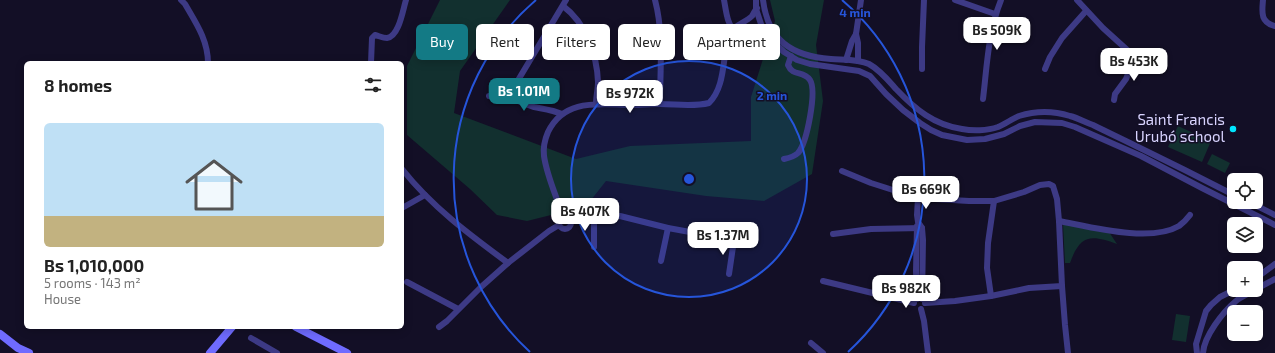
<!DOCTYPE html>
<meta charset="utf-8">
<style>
:root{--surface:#fff;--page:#f6f6f6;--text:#222;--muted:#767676;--accent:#137a85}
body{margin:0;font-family:"Exo 2",sans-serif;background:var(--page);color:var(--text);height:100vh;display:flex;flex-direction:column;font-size:15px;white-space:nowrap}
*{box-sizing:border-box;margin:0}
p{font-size:13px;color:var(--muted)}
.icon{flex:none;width:22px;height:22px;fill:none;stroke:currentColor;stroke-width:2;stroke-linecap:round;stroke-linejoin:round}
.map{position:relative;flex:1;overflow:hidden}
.panel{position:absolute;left:24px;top:61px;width:380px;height:268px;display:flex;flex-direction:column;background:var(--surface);border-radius:6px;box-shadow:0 2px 10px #0003}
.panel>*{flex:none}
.top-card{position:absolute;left:416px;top:24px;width:380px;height:36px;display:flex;gap:8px}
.controls{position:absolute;left:1227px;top:173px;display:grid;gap:8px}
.controls a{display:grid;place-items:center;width:36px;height:36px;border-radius:6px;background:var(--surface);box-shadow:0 2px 10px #0003;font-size:20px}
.price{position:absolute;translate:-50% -34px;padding:0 9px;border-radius:8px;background:#fff;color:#222;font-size:13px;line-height:26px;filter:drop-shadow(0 1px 2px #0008)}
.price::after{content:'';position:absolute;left:50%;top:24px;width:12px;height:9px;margin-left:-6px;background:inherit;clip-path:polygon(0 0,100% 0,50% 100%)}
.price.on{background:var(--accent);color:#fff}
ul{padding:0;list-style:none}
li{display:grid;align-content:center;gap:8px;height:212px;padding:0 20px}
li span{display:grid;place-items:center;height:124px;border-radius:6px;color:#555}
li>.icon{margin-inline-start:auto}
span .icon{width:72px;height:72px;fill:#fffc;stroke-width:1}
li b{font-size:17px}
h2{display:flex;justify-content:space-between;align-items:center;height:48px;padding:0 20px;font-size:17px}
.tag{padding:0 14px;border-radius:6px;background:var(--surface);box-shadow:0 2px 10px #0003;font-size:14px;line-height:36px}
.tag.on{background:var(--accent);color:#fff}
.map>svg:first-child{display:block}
</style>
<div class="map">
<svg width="1275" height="353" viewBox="0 0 1275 353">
<rect width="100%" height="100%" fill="#130f26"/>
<g fill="#12302f">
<polygon points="440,0 510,0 460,71 454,113 576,159 630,146 751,141 751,97 775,21 770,0 824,0 816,45 823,101 812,174 764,201 706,196 606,181 591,200 571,210 527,221 497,215 470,189 407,135 407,66"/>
<polygon points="1178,126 1211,141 1202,162 1168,147"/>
<polygon points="1212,154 1230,163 1225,173 1207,164"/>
<path d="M1063 224 1109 232 1117 244C1090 234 1080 235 1070 263H1065Z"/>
<polygon points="1176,314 1190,316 1186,342 1172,340"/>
</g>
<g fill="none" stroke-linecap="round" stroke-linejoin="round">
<g stroke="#3d3a85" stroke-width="6">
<path d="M181 0 185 4C196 23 208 40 208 63"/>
<path d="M655 0C664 34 660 69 660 104"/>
<path d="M724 0C726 10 727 26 736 32L767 33"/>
<polyline points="756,0 756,9 764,33 784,52 797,60 810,64 859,71 870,76 886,94 903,110 920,123 931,130 942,135 967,140 985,139 1004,134 1020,126 1035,122 1062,123 1075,127 1141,156 1202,188 1275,225"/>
<path d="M763 0C768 40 791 56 831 59 843 60 858 59 869 64 880 70 888 80 896 89 915 109 934 125 962 129 972 131 987 131 998 127 1005 124 1012 119 1019 116 1035 111 1054 111 1070 116 1078 118 1085 122 1093 125 1107 132 1122 139 1136 146 1169 162 1201 178 1234 195"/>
<polyline points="955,0 995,14"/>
<polyline points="1077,0 1103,28 1135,57 1126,79 1115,94 1114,100"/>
<path d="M1263 0C1262 12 1260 22 1275 26"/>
<path d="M563 6C586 23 597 55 598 82 598 89 596 97 596 104"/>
<polyline points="856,34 858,43 858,61"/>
<polyline points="846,60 852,41 856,34 861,0"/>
<path d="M371 63 372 38 375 35C379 36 383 38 387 38 399 37 403 9 406 0"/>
<polyline points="922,69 922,47 924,0"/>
<polyline points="1045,69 1050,57 1062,38 1086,11"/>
<path d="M489 96C509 93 516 102 534 107 544 109 553 110 562 114"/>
<polyline points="508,97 566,0"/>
<path d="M983 99C987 66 988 32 1001 0"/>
<path d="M784 159C789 158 795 156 798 153 807 143 817 91 810 80 803 70 793 77 788 65L791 56"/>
<path d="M402 169C432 207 470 235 508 263"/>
<polyline points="842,171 871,183 918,198 969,201 994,201 1024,192 1040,185 1049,184 1053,186 1057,199 1059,221 1062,286 1029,288 991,296 955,301 925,303"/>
<polyline points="918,198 917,215 918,222 922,228 923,240 922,299"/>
<polyline points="1249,202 1275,215"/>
<polyline points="402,208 425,195"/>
<polyline points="594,216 594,247"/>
<circle cx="565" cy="223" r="6"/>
<path d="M563 217C557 197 547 177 544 156 543 148 545 139 548 132 565 97 601 105 632 105 642 105 651 104 660 104 676 104 693 107 709 103 726 86 722 57 729 36 732 26 745 23 752 16 754 13 755 10 757 8"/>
<polyline points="571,221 602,215 620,216 668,228 734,240 744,241"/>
<path d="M1059 221C1091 227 1150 243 1179 226 1183 223 1187 219 1190 215"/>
<polyline points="833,234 871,229 922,228"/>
<polyline points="661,261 668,228"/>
<polyline points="729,274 734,240"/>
<polyline points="1256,278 1275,264"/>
<polyline points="823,281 914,303"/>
<polyline points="407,282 458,309"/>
<polyline points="1062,286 1065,325 1068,353"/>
<polyline points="1256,289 1275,279"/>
<polyline points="991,296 987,268 988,243 994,201"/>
<polyline points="917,299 916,271 917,226"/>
<polyline points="921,309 924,321 928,353"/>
<polyline points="439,327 447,321 481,287 508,263 549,231 559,225"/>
<polyline points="251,338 277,353"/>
<polyline points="811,343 823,353"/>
<polyline points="1197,353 1196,344 1206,311 1211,305 1220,297 1234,290"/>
<path d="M1203 353C1204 336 1223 312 1236 301 1241 297 1248 294 1255 290"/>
</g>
<g stroke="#6f6bff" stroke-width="8">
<polyline points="296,327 347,353"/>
<polyline points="0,334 18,348 29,353"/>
<polyline points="210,353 232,327"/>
</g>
</g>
<circle cx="689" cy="179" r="118" fill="#2655da" fill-opacity=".12"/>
<g fill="none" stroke="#2655da" stroke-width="2">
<circle cx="689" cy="179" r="118"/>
<path d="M530 352A235 235 0 0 1 536 0M842 0A235 235 0 0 1 848 352"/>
</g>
<circle fill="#00e5ff" stroke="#130f26" stroke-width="1.5" cx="1233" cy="129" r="4"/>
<g text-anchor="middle" stroke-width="3" stroke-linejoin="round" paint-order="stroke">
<g font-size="15" fill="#d9d4ff" stroke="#130f26" text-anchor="end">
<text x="1225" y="125">Saint Francis<tspan x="1225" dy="17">Urubó school</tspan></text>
</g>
</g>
<circle cx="689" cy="179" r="6" fill="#2655da" stroke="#130f26" stroke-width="2"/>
<g font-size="12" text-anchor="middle" font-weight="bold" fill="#2655da" stroke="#130f26" stroke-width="3" stroke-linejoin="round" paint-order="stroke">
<text x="855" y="17">4 min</text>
<text x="772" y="100">2 min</text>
</g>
</svg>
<div class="controls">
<a><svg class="icon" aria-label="locate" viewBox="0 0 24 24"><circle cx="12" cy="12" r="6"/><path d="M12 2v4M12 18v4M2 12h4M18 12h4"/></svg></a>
<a><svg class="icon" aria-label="layers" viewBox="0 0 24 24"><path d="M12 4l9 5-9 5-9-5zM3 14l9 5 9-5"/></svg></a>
<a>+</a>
<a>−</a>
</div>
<b class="price" style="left:997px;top:51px">Bs 509K</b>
<b class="price" style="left:1134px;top:82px">Bs 453K</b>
<b class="price on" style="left:524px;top:112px">Bs 1.01M</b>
<b class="price" style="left:630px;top:114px">Bs 972K</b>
<b class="price" style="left:926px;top:210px">Bs 669K</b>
<b class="price" style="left:585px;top:232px">Bs 407K</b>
<b class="price" style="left:723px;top:256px">Bs 1.37M</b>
<b class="price" style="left:906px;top:309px">Bs 982K</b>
<div class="top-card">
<a class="tag on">Buy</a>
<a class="tag">Rent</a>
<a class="tag">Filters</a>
<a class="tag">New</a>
<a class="tag">Apartment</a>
</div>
<section class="panel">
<h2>8 homes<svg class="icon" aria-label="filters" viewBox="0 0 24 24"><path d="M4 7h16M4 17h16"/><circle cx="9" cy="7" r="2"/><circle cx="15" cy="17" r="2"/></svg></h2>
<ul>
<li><span style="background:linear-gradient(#bfe0f5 75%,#c2b280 0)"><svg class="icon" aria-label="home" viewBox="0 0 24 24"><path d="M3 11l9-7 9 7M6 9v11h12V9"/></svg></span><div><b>Bs 1,010,000</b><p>5 rooms · 143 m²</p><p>House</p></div></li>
</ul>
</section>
</div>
